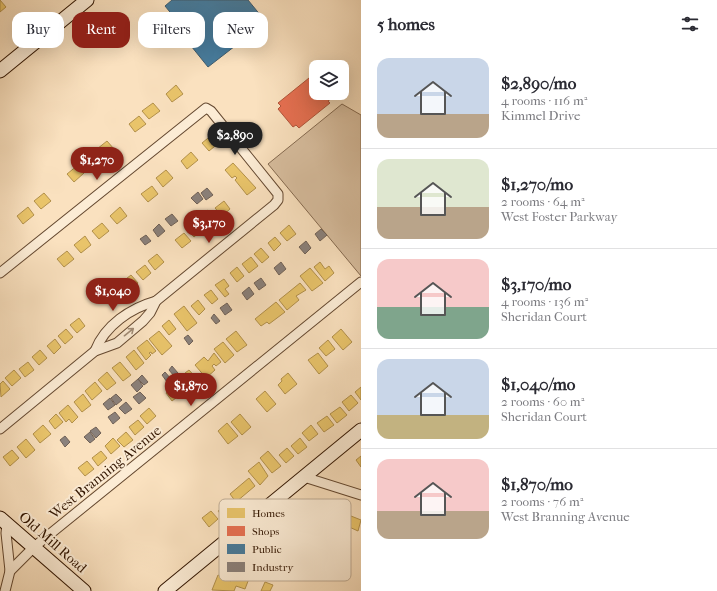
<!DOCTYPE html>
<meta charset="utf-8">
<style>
:root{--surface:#fff;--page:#f7f7f7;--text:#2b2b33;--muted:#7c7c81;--line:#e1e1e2;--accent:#8f2418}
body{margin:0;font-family:"IM FELL French Canon",serif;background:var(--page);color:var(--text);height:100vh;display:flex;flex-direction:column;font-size:15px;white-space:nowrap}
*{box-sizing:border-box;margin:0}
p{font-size:13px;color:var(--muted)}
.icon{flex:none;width:22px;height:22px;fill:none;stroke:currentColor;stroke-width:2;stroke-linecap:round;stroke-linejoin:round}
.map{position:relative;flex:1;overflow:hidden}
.side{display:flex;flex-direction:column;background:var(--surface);width:356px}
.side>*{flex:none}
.hud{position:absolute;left:12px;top:12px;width:289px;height:36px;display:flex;gap:8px}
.fabs{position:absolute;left:309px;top:60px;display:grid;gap:8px}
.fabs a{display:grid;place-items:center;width:40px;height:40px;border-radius:8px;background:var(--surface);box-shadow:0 4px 16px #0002;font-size:20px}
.price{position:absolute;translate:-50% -34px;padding:0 9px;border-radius:14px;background:var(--accent);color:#fff;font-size:13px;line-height:26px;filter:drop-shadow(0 1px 2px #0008)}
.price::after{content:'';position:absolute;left:50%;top:24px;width:12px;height:9px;margin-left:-6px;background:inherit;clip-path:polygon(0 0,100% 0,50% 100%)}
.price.active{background:#222;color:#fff}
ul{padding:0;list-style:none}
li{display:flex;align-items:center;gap:12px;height:100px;padding:0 16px}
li+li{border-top:1px solid var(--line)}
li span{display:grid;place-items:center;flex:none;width:112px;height:80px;border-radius:12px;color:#555}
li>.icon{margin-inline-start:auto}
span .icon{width:48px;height:48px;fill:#fffc;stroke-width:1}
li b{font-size:17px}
h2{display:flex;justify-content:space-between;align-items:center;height:48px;padding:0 16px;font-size:17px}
.pill{padding:0 14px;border-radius:12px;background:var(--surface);box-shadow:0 4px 16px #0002;font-size:14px;line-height:36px}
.pill.active{background:var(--accent);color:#fff}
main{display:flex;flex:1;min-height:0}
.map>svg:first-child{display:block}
</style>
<main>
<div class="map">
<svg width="361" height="591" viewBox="0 0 361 591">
<rect width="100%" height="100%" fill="#fae1bf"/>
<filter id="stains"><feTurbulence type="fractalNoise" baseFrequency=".005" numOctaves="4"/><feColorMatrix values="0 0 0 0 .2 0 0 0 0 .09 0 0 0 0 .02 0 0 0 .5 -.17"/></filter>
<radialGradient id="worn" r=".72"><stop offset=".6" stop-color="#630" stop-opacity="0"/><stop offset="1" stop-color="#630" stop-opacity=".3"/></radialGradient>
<polygon fill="#d8be9f" stroke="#856a50" points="342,104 361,115 361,276 268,164"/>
<g fill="#e9c46a" stroke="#b2904a">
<polygon points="0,0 6,7 0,12"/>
<polygon points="176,85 183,94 172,102 166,94"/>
<polygon points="153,103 160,111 149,119 142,111"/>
<polygon points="139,116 146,124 135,132 129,124"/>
<polygon points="213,134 220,142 209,151 202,143"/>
<polygon points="107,141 114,149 104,158 97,149"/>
<polygon points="91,152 98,160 88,168 81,160"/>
<polygon points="191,152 198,160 187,169 181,161"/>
<polygon points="233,163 256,188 247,195 235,180 237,178 235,176 232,178 225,170"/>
<polygon points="78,165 84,173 74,182 67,174"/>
<polygon points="166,170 173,178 163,187 156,178"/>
<polygon points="152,186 158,194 148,202 141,194"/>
<polygon points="44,193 51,201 41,209 34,201"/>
<polygon points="224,201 230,209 222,216 215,208"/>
<polygon points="28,207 34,215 23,224 17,216"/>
<polygon points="120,207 127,216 117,224 110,216"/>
<polygon points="208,210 214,219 206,226 199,217"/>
<polygon points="196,222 202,230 194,237 187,229"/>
<polygon points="102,223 109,231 99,239 92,231"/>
<polygon points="289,225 296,234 287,241 280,233"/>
<polygon points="184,233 191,241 182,248 175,240"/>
<polygon points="85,236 91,245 81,253 74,245"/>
<polygon points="275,237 281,244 274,251 268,243"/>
<polygon points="261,248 269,257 262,263 254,254"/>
<polygon points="67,251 74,259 64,267 57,259"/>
<polygon points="157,254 164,262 155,270 148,261"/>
<polygon points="251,257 258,266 249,273 242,264"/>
<polygon points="320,262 325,269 329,266 334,273 325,281 314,267"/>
<polygon points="145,265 151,273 143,280 136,272"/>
<polygon points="237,267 244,276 237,282 230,273"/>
<polygon points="310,268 323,283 312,291 300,276"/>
<polygon points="131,275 138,283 129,291 122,282"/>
<polygon points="224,279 229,286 225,289 229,294 225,297 215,285"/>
<polygon points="300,283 306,290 296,296 299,300 287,310 279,300"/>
<polygon points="211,290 218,299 212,304 204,295"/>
<polygon points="198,300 205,309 199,315 191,306"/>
<polygon points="276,302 285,312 269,324 267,322 261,326 255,319"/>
<polygon points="184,306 197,323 187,331 174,314"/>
<polygon points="79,318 85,326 77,333 70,325"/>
<polygon points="169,320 176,329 169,335 162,326"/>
<polygon points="66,329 73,337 65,344 58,336"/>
<polygon points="341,329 352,342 343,350 332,337"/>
<polygon points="159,331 172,346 162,355 149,339"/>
<polygon points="236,331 247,345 237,352 226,339"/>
<polygon points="55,339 61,347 54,354 47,346"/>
<polygon points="147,340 156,351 152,354 151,352 149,353 151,355 146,360 137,348"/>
<polygon points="328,340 335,349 326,356 319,348"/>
<polygon points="223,342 234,355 225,363 214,349"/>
<polygon points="40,350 47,358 39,365 32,357"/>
<polygon points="134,350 144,363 136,370 126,357"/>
<polygon points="214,353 221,362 216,366 214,364 212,366 215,370 206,378 195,365 204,357 208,361"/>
<polygon points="318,353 328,366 319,374 308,360"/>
<polygon points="28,362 34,370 25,377 19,369"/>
<polygon points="120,362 131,375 123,381 112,368"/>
<polygon points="14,370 21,378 12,386 5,378"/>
<polygon points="189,370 199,381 190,389 183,381 188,376 185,373"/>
<polygon points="107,372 116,383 107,390 98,380"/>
<polygon points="288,373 297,384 285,394 278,385 282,381 281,379"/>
<polygon points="3,381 10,389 1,397 0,384"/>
<polygon points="95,382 102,391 92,400 85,391"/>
<polygon points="175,386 181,394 172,401 166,393"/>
<polygon points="361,387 361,400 355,392"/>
<polygon points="265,391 276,404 267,412 256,399"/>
<polygon points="83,394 91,405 82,412 74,402"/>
<polygon points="351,395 358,403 349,411 342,402"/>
<polygon points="68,405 78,417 72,423 69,419 66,422 59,413"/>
<polygon points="340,407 347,415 337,423 330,414"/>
<polygon points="149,408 156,416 147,424 140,416"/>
<polygon points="56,414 63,422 55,429 49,421"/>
<polygon points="240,414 251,427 242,435 231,422"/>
<polygon points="327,416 334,425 324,432 317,423"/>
<polygon points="138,420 144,427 135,435 129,427"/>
<polygon points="227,423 238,436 228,444 218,431"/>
<polygon points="43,425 51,434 40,443 33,434"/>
<polygon points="311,425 318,434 309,441 302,433"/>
<polygon points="126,432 133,440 124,447 117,440"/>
<polygon points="113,438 120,446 111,454 105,446"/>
<polygon points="300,438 307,447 298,454 291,446"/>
<polygon points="26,439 35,450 26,458 17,447"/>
<polygon points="287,448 294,456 286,463 279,455"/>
<polygon points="12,450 19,458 10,466 3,457"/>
<polygon points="101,451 107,458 98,466 92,458"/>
<polygon points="268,451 281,466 272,473 260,458"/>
<polygon points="361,456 361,467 356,460"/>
<polygon points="87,461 94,469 85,476 78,468"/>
<polygon points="259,462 268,476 260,485 248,471"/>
<polygon points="249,478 255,486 236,502 230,494"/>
<polygon points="227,503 234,512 225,519 218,511"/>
<polygon points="211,511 218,519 209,527 202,518"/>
<polygon points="351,516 361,520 358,531 347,526"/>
<polygon points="236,570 250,576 245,589 236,586 234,591 212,590 218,575 231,581"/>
<polygon points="265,582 273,585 270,591 261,591"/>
</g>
<polygon fill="#e76f51" stroke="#b15439" points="316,75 316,93 335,93 336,95 328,101 330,103 299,128 296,125 293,127 278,109 281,106 278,103 309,78 311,80"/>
<polygon fill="#457b9d" stroke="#3f5c6e" points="172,0 248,0 266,22 208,67 179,31 183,28 165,6"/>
<g fill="#8a817c" stroke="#706157">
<polygon points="207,188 213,195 206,200 201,193"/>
<polygon points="198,192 203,199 197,204 191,198"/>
<polygon points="172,214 178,221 171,226 165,219"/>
<polygon points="159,224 165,231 158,237 153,230"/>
<polygon points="321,229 327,235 320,241 315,234"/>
<polygon points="146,235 151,241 145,245 140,239"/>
<polygon points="306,241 311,248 305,254 299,247"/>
<polygon points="281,262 286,269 279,275 274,268"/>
<polygon points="261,278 266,285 259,290 254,283"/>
<polygon points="249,287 254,294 247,300 242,293"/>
<polygon points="227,303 232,310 225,315 220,308"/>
<polygon points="214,314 220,321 216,324 211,318"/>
<polygon points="188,335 193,341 189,345 184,338"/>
<polygon points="172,366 178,373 174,376 169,370"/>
<polygon points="165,372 171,379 167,382 162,375"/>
<polygon points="142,375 148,382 144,385 138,379"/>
<polygon points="138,379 143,386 137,392 131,385"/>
<polygon points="140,392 146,398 139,404 133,397"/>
<polygon points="116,394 122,400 116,405 111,398"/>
<polygon points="110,398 115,405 108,410 103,404"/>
<polygon points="126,402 132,409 125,414 119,408"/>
<polygon points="115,412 120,418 113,424 108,417"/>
<polygon points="96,427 101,433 96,438 90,431"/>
<polygon points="90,432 95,439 90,443 84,437"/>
<polygon points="65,436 70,442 65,447 60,440"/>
</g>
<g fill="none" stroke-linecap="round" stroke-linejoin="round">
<defs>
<g id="street">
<polyline points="0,273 206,108 211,111 278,194 278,200 274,205 156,301 150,313 143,321 117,343 95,351 0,429"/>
<path d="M95 351C105 325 131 308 156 301"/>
<polyline points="304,477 361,495"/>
<polyline points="7,524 6,533 10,571"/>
<polyline points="5,591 10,571 34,547 361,282"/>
</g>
<g id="secondary">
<polyline points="0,71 87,0"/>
<polyline points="0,518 84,591"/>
<polyline points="165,591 361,430"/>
</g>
</defs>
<use href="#street" stroke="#644830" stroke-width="11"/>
<use href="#secondary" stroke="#321500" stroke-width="15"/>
<use href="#street" stroke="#fcecd5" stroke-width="9"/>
<use href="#secondary" stroke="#fcecd5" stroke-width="13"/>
</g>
<defs><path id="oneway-shaft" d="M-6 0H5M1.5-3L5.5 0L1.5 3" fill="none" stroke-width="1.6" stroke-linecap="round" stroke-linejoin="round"/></defs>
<use stroke="#a18b75" href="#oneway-shaft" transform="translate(129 332) rotate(-39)"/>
<g text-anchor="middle" stroke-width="4" stroke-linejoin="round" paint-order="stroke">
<g font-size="14" fill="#321500" stroke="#fcecd5">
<text transform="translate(105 472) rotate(-39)" y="5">West Branning Avenue</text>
<text transform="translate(53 542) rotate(41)" y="5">Old Mill Road</text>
</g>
</g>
<rect x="219" y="499" width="132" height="82" rx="6" fill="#fcecd5" stroke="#bfac95" stroke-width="1"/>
<rect x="227" y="508" width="18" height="10" fill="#e9c46a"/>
<rect x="227" y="526" width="18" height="10" fill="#e76f51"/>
<rect x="227" y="544" width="18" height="10" fill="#457b9d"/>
<rect x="227" y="562" width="18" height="10" fill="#8a817c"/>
<g font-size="11" fill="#321500">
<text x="252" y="517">Homes</text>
<text x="252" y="535">Shops</text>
<text x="252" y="553">Public</text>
<text x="252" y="571">Industry</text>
</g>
<rect width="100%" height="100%" filter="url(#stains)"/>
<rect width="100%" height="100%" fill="url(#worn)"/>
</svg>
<div class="fabs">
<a><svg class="icon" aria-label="layers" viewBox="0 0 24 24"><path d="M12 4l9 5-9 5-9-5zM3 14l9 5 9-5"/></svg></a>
</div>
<b class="price active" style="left:235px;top:156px">$2,890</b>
<b class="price" style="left:97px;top:181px">$1,270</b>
<b class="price" style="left:209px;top:244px">$3,170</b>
<b class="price" style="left:113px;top:312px">$1,040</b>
<b class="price" style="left:191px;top:407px">$1,870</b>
<div class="hud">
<a class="pill">Buy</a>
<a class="pill active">Rent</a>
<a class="pill">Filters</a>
<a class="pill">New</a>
</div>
</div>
<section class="side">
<h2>5 homes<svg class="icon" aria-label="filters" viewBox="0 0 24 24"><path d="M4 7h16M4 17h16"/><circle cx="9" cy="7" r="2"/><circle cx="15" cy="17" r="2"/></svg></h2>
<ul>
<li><span style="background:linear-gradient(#c9d6e8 70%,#b9a48a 0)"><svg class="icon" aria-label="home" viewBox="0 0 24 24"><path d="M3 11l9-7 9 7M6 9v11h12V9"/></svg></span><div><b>$2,890/mo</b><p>4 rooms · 116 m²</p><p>Kimmel Drive</p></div></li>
<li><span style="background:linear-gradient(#dfe7d0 60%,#b9a48a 0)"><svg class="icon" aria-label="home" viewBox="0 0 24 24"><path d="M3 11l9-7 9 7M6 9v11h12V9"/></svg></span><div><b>$1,270/mo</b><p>2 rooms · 64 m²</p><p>West Foster Parkway</p></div></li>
<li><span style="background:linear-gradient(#f6c9c9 60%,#7fa58c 0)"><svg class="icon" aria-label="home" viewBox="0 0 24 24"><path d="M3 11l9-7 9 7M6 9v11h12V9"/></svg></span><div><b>$3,170/mo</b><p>4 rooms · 136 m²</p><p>Sheridan Court</p></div></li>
<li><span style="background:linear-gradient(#c9d6e8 70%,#c2b280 0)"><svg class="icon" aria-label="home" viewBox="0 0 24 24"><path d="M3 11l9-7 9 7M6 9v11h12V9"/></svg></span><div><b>$1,040/mo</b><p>2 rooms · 60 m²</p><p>Sheridan Court</p></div></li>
<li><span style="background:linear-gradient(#f6c9c9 65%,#b9a48a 0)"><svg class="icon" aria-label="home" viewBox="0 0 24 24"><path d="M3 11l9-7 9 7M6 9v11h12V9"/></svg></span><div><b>$1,870/mo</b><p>2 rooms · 76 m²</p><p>West Branning Avenue</p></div></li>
</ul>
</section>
</main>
